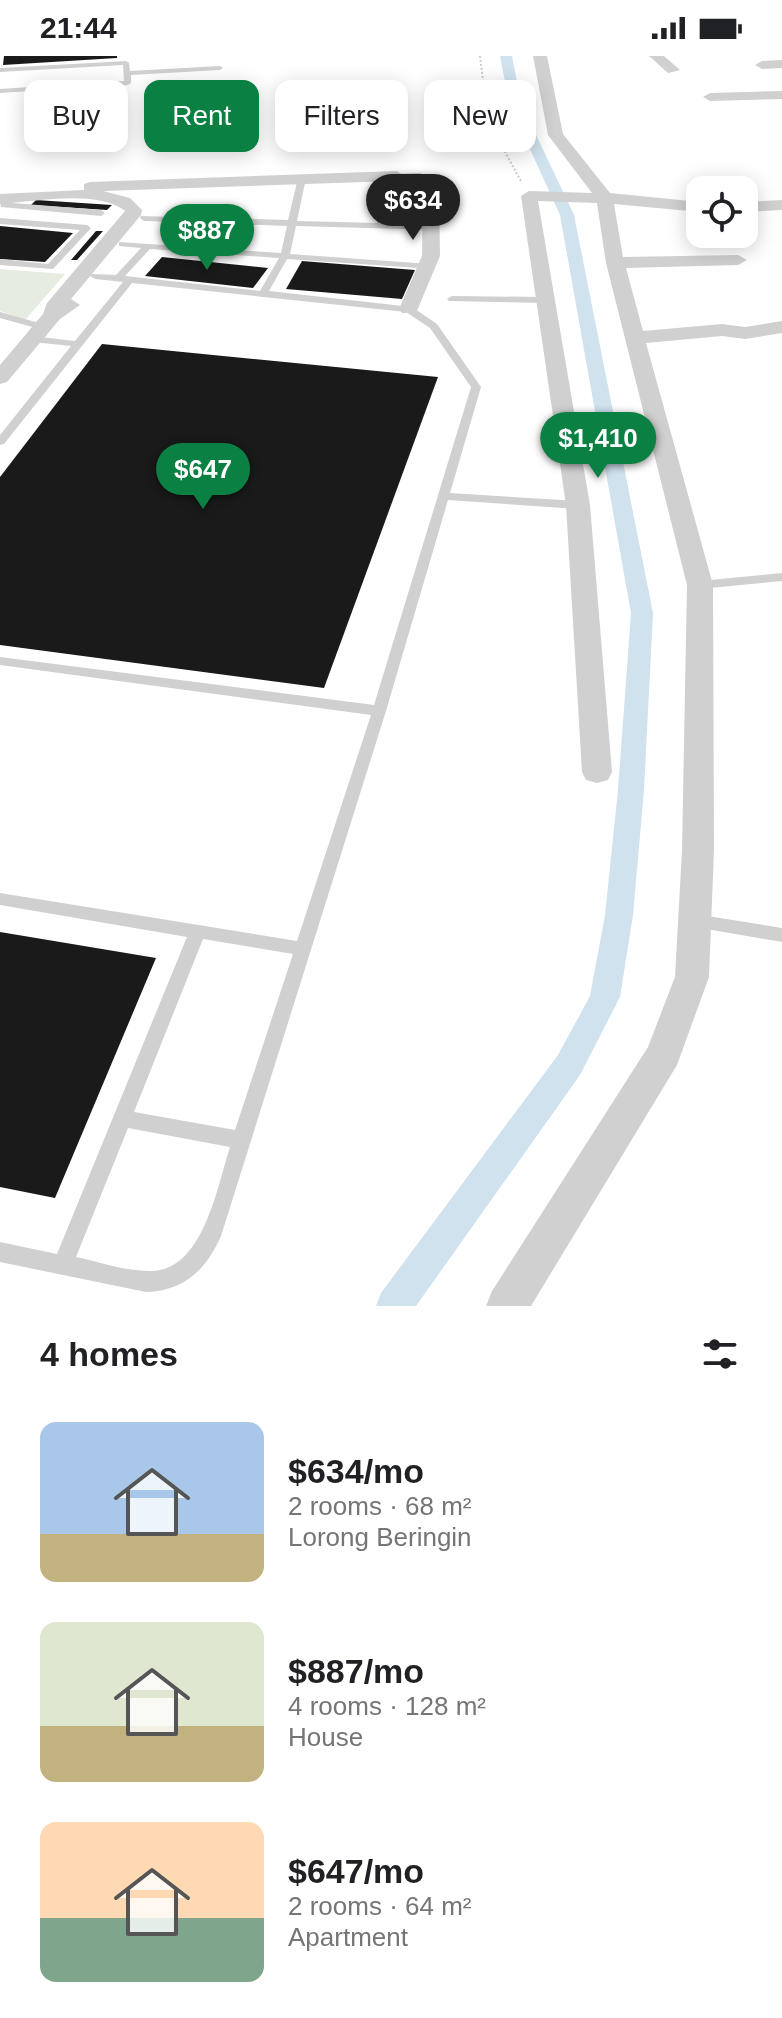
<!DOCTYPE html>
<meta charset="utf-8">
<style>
:root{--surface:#fff;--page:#f2f2f2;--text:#202124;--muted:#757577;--accent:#0b8043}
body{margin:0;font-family:Arial,sans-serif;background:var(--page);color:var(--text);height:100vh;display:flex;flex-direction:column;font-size:30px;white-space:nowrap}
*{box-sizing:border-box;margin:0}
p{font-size:26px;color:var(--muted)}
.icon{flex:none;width:44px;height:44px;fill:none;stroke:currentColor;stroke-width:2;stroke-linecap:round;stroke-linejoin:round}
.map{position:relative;height:1250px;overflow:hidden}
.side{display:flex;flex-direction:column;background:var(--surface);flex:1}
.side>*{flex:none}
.hud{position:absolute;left:24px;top:24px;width:734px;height:72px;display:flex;gap:16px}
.buttons{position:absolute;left:686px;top:120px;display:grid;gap:16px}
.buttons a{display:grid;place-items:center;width:72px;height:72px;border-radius:16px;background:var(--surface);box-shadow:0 4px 20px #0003;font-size:40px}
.price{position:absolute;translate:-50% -68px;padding:0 18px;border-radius:28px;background:var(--accent);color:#fff;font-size:26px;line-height:52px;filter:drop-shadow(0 2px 4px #0008)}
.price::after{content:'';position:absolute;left:50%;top:48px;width:24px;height:18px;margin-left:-12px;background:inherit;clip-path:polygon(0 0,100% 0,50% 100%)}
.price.on{background:#222;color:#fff}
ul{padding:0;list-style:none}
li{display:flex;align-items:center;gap:24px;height:200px;padding:0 40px}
li span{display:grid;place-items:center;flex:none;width:224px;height:160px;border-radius:16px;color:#555}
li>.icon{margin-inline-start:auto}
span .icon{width:96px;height:96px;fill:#fffc;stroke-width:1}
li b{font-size:34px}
h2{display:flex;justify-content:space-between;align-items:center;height:96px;padding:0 40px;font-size:34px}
.tag{padding:0 28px;border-radius:16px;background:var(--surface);box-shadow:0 4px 20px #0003;font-size:28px;line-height:72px}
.tag.on{background:var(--accent);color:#fff}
.status{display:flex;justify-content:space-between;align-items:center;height:56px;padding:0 40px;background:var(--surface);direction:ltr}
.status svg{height:22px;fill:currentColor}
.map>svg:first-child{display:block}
</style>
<div class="status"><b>21:44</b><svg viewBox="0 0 49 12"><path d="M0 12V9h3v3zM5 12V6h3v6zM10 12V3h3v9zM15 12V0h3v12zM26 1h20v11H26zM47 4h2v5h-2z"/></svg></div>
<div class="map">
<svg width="782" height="1250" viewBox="0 0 782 1250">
<rect width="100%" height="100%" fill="#fff"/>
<polygon fill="#e6ecdf" points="0,213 65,218 25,264 0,255"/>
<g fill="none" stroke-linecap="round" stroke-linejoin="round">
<polygon fill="#cfe2ee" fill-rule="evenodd" points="500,0 512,0 521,47 574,159 653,557 644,734 633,859 620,941 580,1019 416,1250 376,1250 381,1237 558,999 590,940 605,859 618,734 631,557 560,159 509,47"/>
</g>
<g fill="#1a1a1a">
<polygon points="4,0 117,0 117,2 3,9"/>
<polygon points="36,144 112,149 107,154 31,149"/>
<polygon points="0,170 73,177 45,206 0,203"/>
<polygon points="96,175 103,175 77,204 71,204"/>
<polygon points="162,201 268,212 253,232 145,220"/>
<polygon points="302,205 415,214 402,243 286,233"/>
<polygon points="102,288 438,321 324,632 0,589 0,421"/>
<polygon points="0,876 156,902 55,1142 0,1131"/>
</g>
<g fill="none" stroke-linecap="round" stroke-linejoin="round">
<polyline stroke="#cdcdcd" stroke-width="2" stroke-dasharray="2 2" stroke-linecap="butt" points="480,0 488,65 522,127"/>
<g fill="#d0d0d0" fill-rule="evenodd">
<polygon points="126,5 129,7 130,15 220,10 223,12 220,14 131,19 131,27 128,29 0,37 0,33 124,25 123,9 0,16 0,12"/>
<polygon points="418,117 421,117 421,121 397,122 393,120 397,118"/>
<path d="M386 118 390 120 386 168 434 169 437 170V174L296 170 290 198 430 208 433 209V213L287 203 269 235 412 251 437 268 481 331 450 437 578 445 584 449 578 453 448 444 386 655 221 1180C206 1214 184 1235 146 1236L0 1206V1186L57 1198 187 881 0 849V837L297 885 371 659 0 609V601L374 649 471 331 430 272 406 256 132 227 4 388 0 389V379L71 290 32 286 27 283 32 280 75 285 123 226 95 223 90 220 92 218 116 219 141 192 119 190V186L281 197 287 170 144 165 140 162 141 160 288 164 298 122 302 120 306 122 297 165 377 167 382 120ZM150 193 279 202 260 235 125 220ZM203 883 293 898 235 1074 134 1056ZM128 1072 230 1091C217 1131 203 1217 149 1215 125 1215 100 1206 76 1201Z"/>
<polygon points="0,146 101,154 105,157 101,160 1,151"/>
<polygon points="0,162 87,169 91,172 53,213 0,209 0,203 48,208 80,174 0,168"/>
<polygon points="452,240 544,241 549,244 544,247 449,245 447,243"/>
<polygon points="0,256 46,269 48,271 43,274 0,262"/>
<polygon points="782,517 782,525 700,533 694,529 700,525"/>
<polygon points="695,858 782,872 782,886 689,870 687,865 689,860"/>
</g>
<g fill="#d0d0d0" fill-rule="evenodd">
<polygon points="533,0 547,0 563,78 610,137 700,146 700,156 614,148 623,201 738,199 747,204 738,209 626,212 643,275 722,268 745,271 782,265 782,277 745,283 722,280 646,287 713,529 714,794 709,921 677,1009 531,1250 486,1250 492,1235 648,991 675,921 682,794 687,529 606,207 597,147 538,145 590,449 612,716 608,724 597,727 586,724 582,716 566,449 521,140 529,135 592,137 548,79"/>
<polygon points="649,0 664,0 680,14 668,17"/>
<polygon points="782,4 782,12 762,13 755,9 762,5"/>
<polygon points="782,35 782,43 710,45 703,41 710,37"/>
<path d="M397 115 439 143 440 200 416 257H402L399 253 422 200 423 145 394 125 103 135 130 142 142 154 141 159 71 243 80 249 60 263 7 326 0 328V309L43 258 47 247 125 155C97 133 34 146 0 148V138L84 134V128L90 126Z"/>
<polygon points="782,144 782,154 744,156 744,146"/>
</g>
</g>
</svg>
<div class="buttons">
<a><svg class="icon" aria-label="locate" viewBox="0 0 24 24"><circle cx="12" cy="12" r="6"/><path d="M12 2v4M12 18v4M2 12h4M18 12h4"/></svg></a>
</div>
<b class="price on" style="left:413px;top:186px">$634</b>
<b class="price" style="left:207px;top:216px">$887</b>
<b class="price" style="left:598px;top:424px">$1,410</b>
<b class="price" style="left:203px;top:455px">$647</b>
<div class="hud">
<a class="tag">Buy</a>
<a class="tag on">Rent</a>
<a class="tag">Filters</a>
<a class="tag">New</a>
</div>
</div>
<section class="side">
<h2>4 homes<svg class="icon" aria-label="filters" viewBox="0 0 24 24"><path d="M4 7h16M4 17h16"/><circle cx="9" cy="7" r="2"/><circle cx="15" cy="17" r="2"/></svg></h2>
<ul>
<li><span style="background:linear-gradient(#a9c7e8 70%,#c2b280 0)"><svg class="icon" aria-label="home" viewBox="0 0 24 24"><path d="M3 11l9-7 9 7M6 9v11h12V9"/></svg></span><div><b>$634/mo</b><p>2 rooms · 68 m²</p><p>Lorong Beringin</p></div></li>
<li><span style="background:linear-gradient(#dfe7d0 65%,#c2b280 0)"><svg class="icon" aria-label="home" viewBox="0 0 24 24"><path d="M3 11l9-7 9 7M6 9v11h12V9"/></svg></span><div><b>$887/mo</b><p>4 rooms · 128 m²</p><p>House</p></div></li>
<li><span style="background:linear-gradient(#ffd9b3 60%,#7fa58c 0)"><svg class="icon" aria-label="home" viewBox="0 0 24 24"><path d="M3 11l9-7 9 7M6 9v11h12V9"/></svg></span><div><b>$647/mo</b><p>2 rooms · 64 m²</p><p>Apartment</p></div></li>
</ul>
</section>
